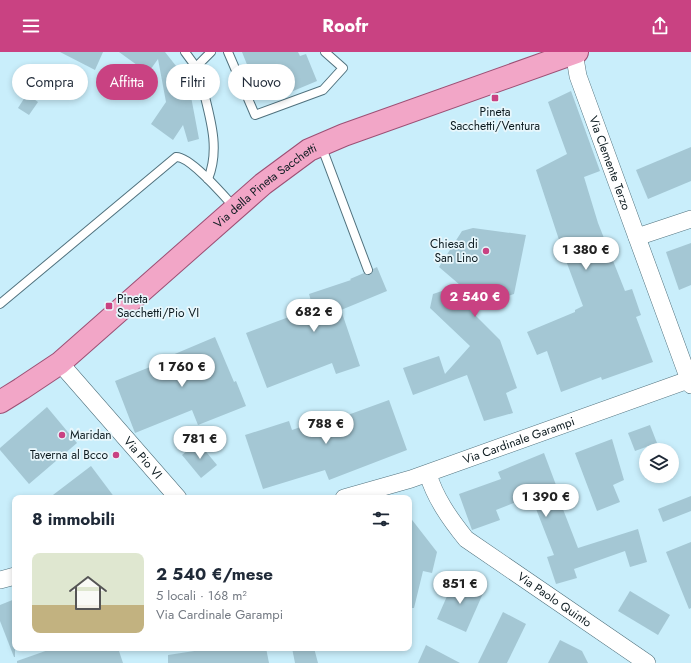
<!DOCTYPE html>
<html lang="it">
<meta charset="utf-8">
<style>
:root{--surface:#fff;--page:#f6f6f7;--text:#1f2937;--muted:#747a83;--accent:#c94282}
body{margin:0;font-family:Jost,sans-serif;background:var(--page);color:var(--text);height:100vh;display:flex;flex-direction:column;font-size:15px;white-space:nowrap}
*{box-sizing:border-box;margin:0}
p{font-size:13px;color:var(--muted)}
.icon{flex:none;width:22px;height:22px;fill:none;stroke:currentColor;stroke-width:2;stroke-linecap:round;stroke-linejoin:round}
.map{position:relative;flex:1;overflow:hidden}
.panel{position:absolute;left:12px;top:443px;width:400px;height:156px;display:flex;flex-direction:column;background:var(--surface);border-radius:8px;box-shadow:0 2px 6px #0003}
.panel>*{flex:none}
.hud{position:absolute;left:12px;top:12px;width:400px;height:36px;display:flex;gap:8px}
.fabs{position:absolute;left:639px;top:391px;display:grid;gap:8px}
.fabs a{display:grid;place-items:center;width:40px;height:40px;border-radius:50%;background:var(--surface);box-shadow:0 2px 6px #0003;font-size:20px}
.price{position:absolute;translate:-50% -34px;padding:0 9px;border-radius:14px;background:#fff;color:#222;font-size:13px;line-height:26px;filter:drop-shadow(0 1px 2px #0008)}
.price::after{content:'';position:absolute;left:50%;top:24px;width:12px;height:9px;margin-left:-6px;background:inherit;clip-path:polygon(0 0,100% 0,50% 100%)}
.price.active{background:var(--accent);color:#fff}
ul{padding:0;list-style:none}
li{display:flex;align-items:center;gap:12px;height:100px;padding:0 20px}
li span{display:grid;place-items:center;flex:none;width:112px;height:80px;border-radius:8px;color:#555}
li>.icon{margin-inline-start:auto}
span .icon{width:48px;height:48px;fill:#fffc;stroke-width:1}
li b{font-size:17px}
h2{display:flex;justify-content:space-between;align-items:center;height:48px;padding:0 20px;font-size:17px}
.tag{padding:0 14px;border-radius:18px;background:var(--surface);box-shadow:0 2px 6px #0003;font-size:14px;line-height:36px}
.tag.active{background:var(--accent);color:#fff}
header{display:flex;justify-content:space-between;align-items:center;height:52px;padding:0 20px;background:var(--accent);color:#fff;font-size:18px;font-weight:700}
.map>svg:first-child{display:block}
</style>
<header><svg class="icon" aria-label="menu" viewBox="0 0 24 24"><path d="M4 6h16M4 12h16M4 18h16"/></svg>Roofr<svg class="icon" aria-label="share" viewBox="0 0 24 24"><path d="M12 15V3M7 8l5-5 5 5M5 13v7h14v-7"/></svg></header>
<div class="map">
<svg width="691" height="611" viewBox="0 0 691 611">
<rect width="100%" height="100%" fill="#c9eefb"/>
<g fill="#a4c7d4">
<polygon points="60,0 103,0 95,18"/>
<polygon points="119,0 165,0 180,19 186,18 199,87 188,90 183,73 173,88 151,72 166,50 158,7 148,21"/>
<polygon points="242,0 298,0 300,4 306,2 317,29 274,47 258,40"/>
<polygon points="571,39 600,119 584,125 598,171 625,239 632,237 641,263 636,265 653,310 602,328 601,325 561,340 547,299 537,303 527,280 575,260 575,258 583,254 565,206 536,118 567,102 548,50"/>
<polygon points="27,42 38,50 29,63 18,56"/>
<polygon points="691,95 691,129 648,147 636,118"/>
<polygon points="473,176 526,183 514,242 469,257 500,288 517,336 506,341 513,361 484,369 467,323 413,343 403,316 439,304 445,322 470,294 430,256 433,242 460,233 439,215 462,179"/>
<polygon points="691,191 691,233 679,238 666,200"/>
<polygon points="377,215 387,239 341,258 360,314 336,322 332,311 267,336 246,281 313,256 309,242 351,228 350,227 364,221 370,223 373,217"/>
<polygon points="215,285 234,330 236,329 246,354 198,373 192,358 135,381 115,329 170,307 170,304"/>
<polygon points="389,348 407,398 329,428 325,418 263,437 245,383 289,369 292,378 343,360 345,364"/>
<polygon points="47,355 77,391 29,432 0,398 0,396"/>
<polygon points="650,373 657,391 635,399 628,381"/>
<polygon points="612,387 624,428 613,433 620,450 597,459 575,401"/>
<polygon points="198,390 217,413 201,426 182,403"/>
<polygon points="544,401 556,433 554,434 578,496 638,477 647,510 630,515 625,499 574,517 577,526 556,532 547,505 554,503 531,444 496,458 500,468 472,478 459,442 501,427 498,420"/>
<polygon points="91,414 115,446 49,446"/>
<polygon points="691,444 691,459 663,470 658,457"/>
<polygon points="409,464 437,500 432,521 423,519 414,556 409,556"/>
<polygon points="691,490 691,556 689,557 666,500"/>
<polygon points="455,526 484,539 466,580 437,567"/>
<polygon points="630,539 670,563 658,583 618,559"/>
<polygon points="15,547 15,605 14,605 0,569 0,553"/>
<polygon points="503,560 526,572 507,611 478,611"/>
<polygon points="560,588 582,599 588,611 548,611"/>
<polygon points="426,593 460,611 418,611"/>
<polygon points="54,596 118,596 123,611 17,611 17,609"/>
<polygon points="214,596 266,596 269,611 168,611 168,603"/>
<polygon points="292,596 314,596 318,611 295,611"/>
</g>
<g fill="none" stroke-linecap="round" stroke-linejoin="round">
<defs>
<g id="lane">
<path d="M185 0 196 15 200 24C207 58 222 93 208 127"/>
<polyline points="228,0 255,63 323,38 343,16 325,0"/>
<polyline points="196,15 211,0"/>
<polyline points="321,93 368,218"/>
<path d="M0 252 176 105C190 104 225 145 235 156"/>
</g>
<g id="street">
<path id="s1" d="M574 0 578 24 691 333"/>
<polyline points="637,185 691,167"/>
<path id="s2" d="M60 311 178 446"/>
<path id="s3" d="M428 422C435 446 450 467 466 487L647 611"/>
<path id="s4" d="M344 446 411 427 691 327"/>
<polyline points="0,528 15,524"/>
</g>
<g id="primary">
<path id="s5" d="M0 350 21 337 60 311 263 132 309 98 344 83 577 0"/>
</g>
</defs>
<use href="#lane" stroke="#51727e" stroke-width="10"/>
<use href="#street" stroke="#51727e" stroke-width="18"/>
<use href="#primary" stroke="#9c4f74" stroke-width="24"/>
<use href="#lane" stroke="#fff" stroke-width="8"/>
<use href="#street" stroke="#fff" stroke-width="17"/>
<use href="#primary" stroke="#f2a6c7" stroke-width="22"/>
</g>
<g fill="#c94282" stroke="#e8f7fc" stroke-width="1.5">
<rect x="491" y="42" width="8" height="8" rx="2"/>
<circle cx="486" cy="199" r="4"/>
<rect x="105" y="250" width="8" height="8" rx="2"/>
<circle cx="62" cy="383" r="4"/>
<circle cx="116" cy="403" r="4"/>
</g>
<g text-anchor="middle" stroke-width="3.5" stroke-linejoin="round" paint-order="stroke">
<g font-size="12" fill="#0c1a1f" stroke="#e8f7fc" text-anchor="end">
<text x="495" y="64" text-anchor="middle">Pineta<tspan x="495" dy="14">Sacchetti/Ventura</tspan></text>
<text x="478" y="196">Chiesa di<tspan x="478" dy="14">San Lino</tspan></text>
<text x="117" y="251" text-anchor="start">Pineta<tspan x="117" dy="14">Sacchetti/Pio VI</tspan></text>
<text x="70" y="387" text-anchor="start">Maridan</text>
<text x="108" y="407">Taverna al Bcco</text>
</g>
<g font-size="12" fill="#0c1a1f" stroke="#e8f7fc">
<text dy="4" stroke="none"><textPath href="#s1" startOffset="117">Via Clemente Terzo</textPath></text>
<text dy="4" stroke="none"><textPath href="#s5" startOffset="343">Via della Pineta Sacchetti</textPath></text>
<text dy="4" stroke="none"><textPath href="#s4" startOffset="184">Via Cardinale Garampi</textPath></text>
<text dy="4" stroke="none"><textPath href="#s2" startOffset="126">Via Pio VI</textPath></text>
<text dy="4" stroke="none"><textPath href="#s3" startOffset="183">Via Paolo Quinto</textPath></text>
</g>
</g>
</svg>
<div class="fabs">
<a><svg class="icon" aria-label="layers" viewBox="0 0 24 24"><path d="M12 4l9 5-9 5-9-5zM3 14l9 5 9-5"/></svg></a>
</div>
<b class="price" style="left:586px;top:219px">1 380 €</b>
<b class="price active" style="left:475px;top:266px">2 540 €</b>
<b class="price" style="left:314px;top:281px">682 €</b>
<b class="price" style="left:182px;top:336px">1 760 €</b>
<b class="price" style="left:326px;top:393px">788 €</b>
<b class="price" style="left:200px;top:408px">781 €</b>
<b class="price" style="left:546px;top:466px">1 390 €</b>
<b class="price" style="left:460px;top:553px">851 €</b>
<div class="hud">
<a class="tag">Compra</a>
<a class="tag active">Affitta</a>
<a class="tag">Filtri</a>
<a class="tag">Nuovo</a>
</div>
<section class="panel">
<h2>8 immobili<svg class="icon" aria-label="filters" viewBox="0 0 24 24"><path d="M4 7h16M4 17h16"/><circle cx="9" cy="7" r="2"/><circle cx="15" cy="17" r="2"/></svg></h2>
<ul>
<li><span style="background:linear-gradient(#dfe7d0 65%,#c2b280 0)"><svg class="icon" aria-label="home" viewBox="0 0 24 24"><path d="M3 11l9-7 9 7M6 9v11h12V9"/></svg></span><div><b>2 540 €/mese</b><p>5 locali · 168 m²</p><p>Via Cardinale Garampi</p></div></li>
</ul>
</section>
</div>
